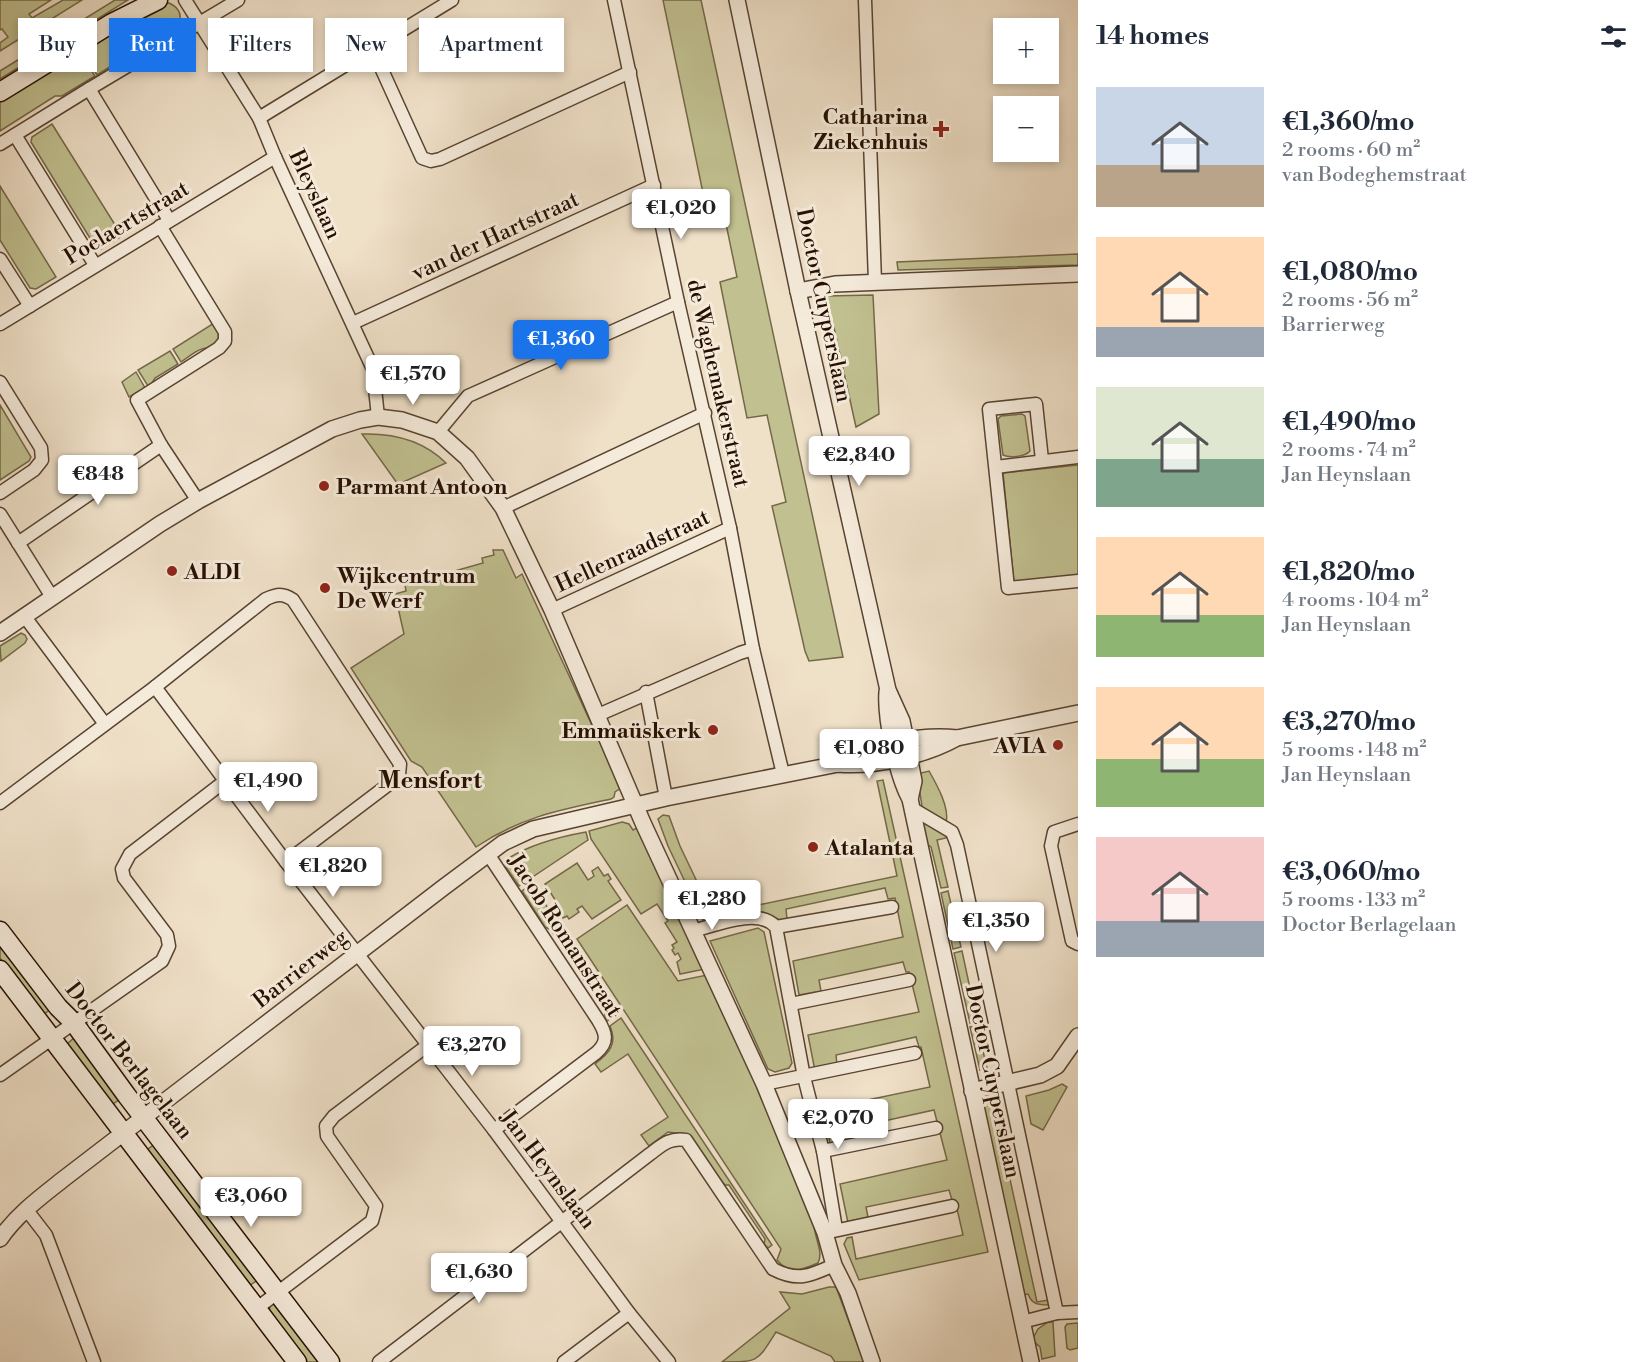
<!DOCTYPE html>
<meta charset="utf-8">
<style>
:root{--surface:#fff;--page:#f6f6f7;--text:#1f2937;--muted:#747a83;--accent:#1a73e8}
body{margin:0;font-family:"Libre Bodoni",serif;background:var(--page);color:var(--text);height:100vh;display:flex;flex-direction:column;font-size:22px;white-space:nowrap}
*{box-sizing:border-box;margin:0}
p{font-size:20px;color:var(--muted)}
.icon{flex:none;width:33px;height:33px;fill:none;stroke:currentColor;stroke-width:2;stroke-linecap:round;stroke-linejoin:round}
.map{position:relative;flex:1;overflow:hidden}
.sheet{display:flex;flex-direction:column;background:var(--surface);width:570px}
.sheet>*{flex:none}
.hud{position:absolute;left:18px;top:18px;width:570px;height:54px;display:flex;gap:12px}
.controls{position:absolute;left:993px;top:18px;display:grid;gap:12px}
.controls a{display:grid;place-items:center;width:66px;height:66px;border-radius:0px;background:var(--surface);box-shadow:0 3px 9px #0003;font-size:30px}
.price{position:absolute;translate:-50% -51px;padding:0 14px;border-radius:6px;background:#fff;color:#222;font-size:20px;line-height:39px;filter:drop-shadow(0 2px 3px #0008)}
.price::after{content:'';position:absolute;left:50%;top:36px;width:18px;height:14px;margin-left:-9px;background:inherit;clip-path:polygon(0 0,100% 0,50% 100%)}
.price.active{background:var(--accent);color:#fff}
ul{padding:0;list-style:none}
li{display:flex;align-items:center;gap:18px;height:150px;padding:0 18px}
li span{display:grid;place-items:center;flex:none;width:168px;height:120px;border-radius:0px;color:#555}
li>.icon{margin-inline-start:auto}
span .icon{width:72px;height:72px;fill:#fffc;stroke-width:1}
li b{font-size:26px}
h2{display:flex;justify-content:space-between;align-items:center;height:72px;padding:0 18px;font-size:26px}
.tag{padding:0 21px;border-radius:0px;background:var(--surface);box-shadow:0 3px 9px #0003;font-size:21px;line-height:54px}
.tag.active{background:var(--accent);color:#fff}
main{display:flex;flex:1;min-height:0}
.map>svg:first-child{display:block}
</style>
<main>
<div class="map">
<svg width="1078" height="1362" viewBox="0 0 1078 1362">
<rect width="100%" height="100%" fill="#efe0c8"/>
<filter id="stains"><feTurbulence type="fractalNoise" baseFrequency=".00333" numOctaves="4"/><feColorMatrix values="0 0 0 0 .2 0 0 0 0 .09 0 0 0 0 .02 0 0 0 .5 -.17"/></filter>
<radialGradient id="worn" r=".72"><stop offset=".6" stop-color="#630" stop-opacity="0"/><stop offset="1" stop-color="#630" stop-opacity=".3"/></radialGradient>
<g fill="#c1c090" stroke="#746848" stroke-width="1.5">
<polygon points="0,0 51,0 29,14 32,18 63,0 82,0 0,51 0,43 8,37 2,29 0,30"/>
<polygon points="115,0 128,0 0,79 0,71"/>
<polygon points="663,0 701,0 843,657 809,661 805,651 772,506 786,502 767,415 747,418 720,282 737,277 719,190 703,193"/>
<path d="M169 3C178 7 182 14 179 23L97 75 82 51 155 6Z"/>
<polygon points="80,53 95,76 62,96 55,96 0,131 0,102"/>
<polygon points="52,124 122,236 101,249 96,248 31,142 32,137"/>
<polygon points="0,186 56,277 36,289 30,288 0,240"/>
<polygon points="1078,254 1078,265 898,270 897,262"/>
<polygon points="873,295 879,414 856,427 827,296"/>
<path d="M214 323C223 340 219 345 202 349 195 351 187 358 181 362L173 349Z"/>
<polygon points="170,351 178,364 155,378 152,383 148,386 138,370"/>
<polygon points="136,372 145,388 129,397 122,382"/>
<polygon points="0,405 31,457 29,461 0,480"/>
<path d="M1022 414 1025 416 1030 451C1025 457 1009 458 1003 455L998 419 1001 416Z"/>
<path d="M362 434C394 433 423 440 446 463L401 483H397Z"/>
<polygon points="1078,465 1078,576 1014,583 1003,473"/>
<path d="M493 550H503L516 578 522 574 621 788 615 792 614 797 611 799C559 810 521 817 476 847L422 767 411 761 351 668 404 634 395 594 406 591 405 585 483 563 482 558 494 555Z"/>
<polygon points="21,633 25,635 27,639 25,643 1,661 0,646"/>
<path d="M929 771C937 785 950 808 946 823L924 810 922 806 917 774Z"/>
<polygon points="883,780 988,1252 859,1280 844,1244 847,1238 852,1237 856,1259 963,1235 955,1200 952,1200 949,1190 866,1207 868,1217 848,1223 840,1184 947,1160 934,1110 843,1130 844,1141 830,1144 824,1109 930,1087 921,1047 919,1047 916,1037 836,1055 837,1065 815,1071 808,1035 919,1012 909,972 906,972 903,962 819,980 821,991 799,995 793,961 903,937 895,898 888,899 885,888 786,909 787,919 782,921 763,912 706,926 668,846 658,819 663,815 669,816 680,846 711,911 749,903 758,905 897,876 877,781"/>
<polygon points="922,820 946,834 946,838 937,840 948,887 941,888 931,847 924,842"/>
<polygon points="622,822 629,824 633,830 639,827 705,969 680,974 677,962 681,959 678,953 675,955 672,950 674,948 672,945 677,942 665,923 668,921 657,904 641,914 591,839 589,831"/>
<path d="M586 832 588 840 519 886 505 866V861L507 859C531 844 558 837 586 832Z"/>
<polygon points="577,863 588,880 594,876 592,871 598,867 604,876 608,874 611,879 608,881 621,900 592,919 582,906 577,909 579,912 569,919 567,916 563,918 557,908 559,906 545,884"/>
<polygon points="532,884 569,940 561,945 551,930 545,927 522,891"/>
<polygon points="948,891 961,947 953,949 941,893"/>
<path d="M627 905 678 981 707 975 756 1082 814 1224C814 1237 824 1252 818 1263 802 1270 789 1275 777 1260L781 1249 577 939Z"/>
<polygon points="758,928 764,932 792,1063 789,1068 775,1072 768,1069 710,941"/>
<polygon points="0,939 52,1008 43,1015 0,958"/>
<polygon points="574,945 619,1013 607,1021 605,1017 605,1011 565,951"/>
<polygon points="962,951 977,1021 970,1023 954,953"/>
<path d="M621 1018 772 1245 768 1248 764 1244 765 1239 729 1185H725L683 1134 668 1132 649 1146 641 1135 668 1117 628 1054 601 1072 595 1064C609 1053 618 1044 610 1026Z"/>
<polygon points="977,1026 987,1068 980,1070 970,1027"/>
<polygon points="75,1037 124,1096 109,1107 67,1044"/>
<polygon points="1062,1084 1067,1087 1043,1130 1031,1124 1026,1096 1049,1090"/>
<path d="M993 1102 1037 1302 1048 1300 1050 1305C1039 1305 1032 1305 1028 1294L1023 1295 982 1105Z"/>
<polygon points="159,1141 262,1277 249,1286 144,1152"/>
<path d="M829 1287H836L864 1362H835L831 1356 776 1332C757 1362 759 1362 722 1362L790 1308 780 1292 802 1294Z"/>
<polygon points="276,1301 327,1362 306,1362 269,1313 270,1306"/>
<polygon points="1048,1322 1053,1322 1055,1356 1042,1359 1040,1347 1032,1340 1038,1329"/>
<polygon points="1078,1323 1078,1348 1070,1350 1067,1348 1065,1327 1067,1324"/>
</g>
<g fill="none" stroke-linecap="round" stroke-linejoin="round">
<defs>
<g id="minor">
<polyline points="185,0 259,118 275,157 373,369 378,417"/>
<polyline points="614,0 678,302 730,528 753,649 783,774"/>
<polyline points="865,0 875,282"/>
<polyline points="373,50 422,158 431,161 440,159 630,72"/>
<polyline points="89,89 169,220"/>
<polyline points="259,118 452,0"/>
<polyline points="15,135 95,265"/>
<polyline points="0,144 89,89 238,0"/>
<polyline points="160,226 225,332 225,341 219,348 137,400 161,445 198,501"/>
<polyline points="0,259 30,306"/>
<polyline points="353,323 654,185"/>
<polyline points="0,324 275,157"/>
<polyline points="0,382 41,448 42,460 34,470 0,493"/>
<polyline points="438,432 468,396 678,302"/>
<polyline points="1042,460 1036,404 989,409 1008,588 1078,581"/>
<polyline points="996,467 1078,457"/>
<polyline points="503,508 705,413"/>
<polyline points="0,514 52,597"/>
<polyline points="18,543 161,445"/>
<polyline points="552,610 730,528"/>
<polyline points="25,617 105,724"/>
<polyline points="155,687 286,862 494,1130 629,1313 669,1362"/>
<polyline points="646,692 666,798"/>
<polyline points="598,715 740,653 753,649"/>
<path d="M0 803 155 687 266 599C277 594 283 593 293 600L400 764 399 775 393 781 286 862"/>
<polyline points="913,809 952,832 957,845 1057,1313"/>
<polyline points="1078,824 1054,832 1051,846 1072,941 1078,944"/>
<path d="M488 854 598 1020C606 1033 609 1042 596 1053L494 1130"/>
<polyline points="776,927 892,907"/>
<path d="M693 931C716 925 759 907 776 927L804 1077 823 1151 836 1229"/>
<polyline points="791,1004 909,980"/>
<polyline points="0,1075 162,961 169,946 167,935 124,878 122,869 130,854 225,781"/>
<polyline points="764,1084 915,1053"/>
<polyline points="823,1151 936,1128"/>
<polyline points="26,1209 46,1235 94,1362"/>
<polyline points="829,1232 952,1206"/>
<polyline points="256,1309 372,1221 376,1206 327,1136 326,1126 334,1116 428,1045"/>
<polyline points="1022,1322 1057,1313 1078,1312"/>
<path d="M379 1362 650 1154C662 1145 670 1137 686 1140L773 1269C798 1282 810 1276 834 1265"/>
<polyline points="564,1362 629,1313"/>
</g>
<g id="tertiary">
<polyline points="737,0 798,291 888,690 902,721 914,781 910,799"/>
<polyline points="798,291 835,284 1078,274"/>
<polyline points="0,633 160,524 198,501 332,429 360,420 378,417 402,420 438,432 467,458 503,508 552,610 643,823 764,1084 825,1233 834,1265 848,1293 872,1362"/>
<path d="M887 692C885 718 897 776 910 799L1031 1362"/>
<path d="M838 764C870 744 920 734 957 738"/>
<polyline points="972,1091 1040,1075 1057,1066 1078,1036"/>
<path d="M0 1239C17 1214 42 1196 66 1177L444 887 503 843 533 829 666 798 838 764C875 767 925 756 957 738L1078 713"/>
</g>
<g id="secondary">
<polyline points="0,92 112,23 158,0"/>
<polyline points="0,931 58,1007 74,1023 127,1096 330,1362"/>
<polyline points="0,970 297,1362"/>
</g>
</defs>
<use href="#minor" stroke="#584332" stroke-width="15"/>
<use href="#tertiary" stroke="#584332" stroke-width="18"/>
<use href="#secondary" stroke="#260f00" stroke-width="21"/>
<use href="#minor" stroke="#f5ebdb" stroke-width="12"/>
<use href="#tertiary" stroke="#f5ebdb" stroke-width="15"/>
<use href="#secondary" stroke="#f5ebdb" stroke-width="18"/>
</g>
<g fill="#8f2418" stroke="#f5ebdb" stroke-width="2">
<path d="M938 120h6v6h6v6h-6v6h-6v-6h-6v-6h6z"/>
<circle cx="324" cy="486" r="6"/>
<circle cx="172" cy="571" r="6"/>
<circle cx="325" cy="588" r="6"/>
<circle cx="713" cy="730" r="6"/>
<circle cx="1058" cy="745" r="6"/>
<circle cx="813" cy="847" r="6"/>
</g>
<g text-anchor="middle" stroke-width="6" stroke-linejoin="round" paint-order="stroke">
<g font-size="22" font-weight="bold" fill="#260f00" stroke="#f5ebdb" text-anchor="start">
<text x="928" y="124" text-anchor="end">Catharina<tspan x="928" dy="25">Ziekenhuis</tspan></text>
<text x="336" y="494">Parmant Antoon</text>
<text x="184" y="579">ALDI</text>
<text x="337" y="583">Wijkcentrum<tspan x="337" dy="25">De Werf</tspan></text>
<text x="701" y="738" text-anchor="end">Emmaüskerk</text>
<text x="1046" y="753" text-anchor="end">AVIA</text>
<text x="825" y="855">Atalanta</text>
</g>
<g font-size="22" fill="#260f00" stroke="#f5ebdb">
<text transform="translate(316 194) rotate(65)" y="8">Bleyslaan</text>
<text transform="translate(126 222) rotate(-31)" y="8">Poelaertstraat</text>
<text transform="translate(495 235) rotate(-25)" y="8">van der Hartstraat</text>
<text transform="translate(825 305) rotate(78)" y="8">Doctor Cuyperslaan</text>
<text transform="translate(719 383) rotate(77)" y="8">de Waghemakerstraat</text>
<text transform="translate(632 550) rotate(-25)" y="8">Hellenraadstraat</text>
<text transform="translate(566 935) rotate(57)" y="8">Jacob Romanstraat</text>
<text transform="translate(300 968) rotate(-38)" y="8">Barrierweg</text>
<text transform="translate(130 1060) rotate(52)" y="8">Doctor Berlagelaan</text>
<text transform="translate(994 1081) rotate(78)" y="8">Doctor Cuyperslaan</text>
<text transform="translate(549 1169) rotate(53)" y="8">Jan Heynslaan</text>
</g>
<g font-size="24" font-weight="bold" fill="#260f00" stroke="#f5ebdb">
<text x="430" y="788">Mensfort</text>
</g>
</g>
<rect width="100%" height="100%" filter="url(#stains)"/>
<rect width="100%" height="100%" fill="url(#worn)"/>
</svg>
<div class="controls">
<a>+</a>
<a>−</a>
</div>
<b class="price" style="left:681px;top:240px">€1,020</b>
<b class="price active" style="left:561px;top:371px">€1,360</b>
<b class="price" style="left:413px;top:406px">€1,570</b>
<b class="price" style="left:859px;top:487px">€2,840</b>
<b class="price" style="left:98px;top:506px">€848</b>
<b class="price" style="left:869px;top:780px">€1,080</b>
<b class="price" style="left:268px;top:813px">€1,490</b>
<b class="price" style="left:333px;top:898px">€1,820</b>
<b class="price" style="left:712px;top:931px">€1,280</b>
<b class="price" style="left:996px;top:953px">€1,350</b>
<b class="price" style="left:472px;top:1077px">€3,270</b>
<b class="price" style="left:838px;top:1150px">€2,070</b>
<b class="price" style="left:251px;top:1228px">€3,060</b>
<b class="price" style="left:479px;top:1304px">€1,630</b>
<div class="hud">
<a class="tag">Buy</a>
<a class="tag active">Rent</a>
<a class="tag">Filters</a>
<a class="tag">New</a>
<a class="tag">Apartment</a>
</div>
</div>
<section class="sheet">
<h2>14 homes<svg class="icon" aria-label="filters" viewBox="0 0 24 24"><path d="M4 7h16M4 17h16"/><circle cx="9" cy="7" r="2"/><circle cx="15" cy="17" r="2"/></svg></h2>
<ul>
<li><span style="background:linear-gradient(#c9d6e8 65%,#b9a48a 0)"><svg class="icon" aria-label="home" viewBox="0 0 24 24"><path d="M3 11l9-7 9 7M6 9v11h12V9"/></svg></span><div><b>€1,360/mo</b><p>2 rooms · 60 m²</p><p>van Bodeghemstraat</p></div></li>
<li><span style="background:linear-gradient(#ffd9b3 75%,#9aa5b1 0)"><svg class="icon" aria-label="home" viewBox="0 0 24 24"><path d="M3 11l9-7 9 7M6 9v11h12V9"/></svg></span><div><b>€1,080/mo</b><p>2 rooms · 56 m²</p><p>Barrierweg</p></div></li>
<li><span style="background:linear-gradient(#dfe7d0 60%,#7fa58c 0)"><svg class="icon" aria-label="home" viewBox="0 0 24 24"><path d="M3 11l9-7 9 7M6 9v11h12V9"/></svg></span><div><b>€1,490/mo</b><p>2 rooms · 74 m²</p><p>Jan Heynslaan</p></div></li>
<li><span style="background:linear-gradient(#ffd9b3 65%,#8fb573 0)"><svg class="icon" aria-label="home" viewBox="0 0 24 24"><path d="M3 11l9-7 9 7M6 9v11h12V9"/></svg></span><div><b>€1,820/mo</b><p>4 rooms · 104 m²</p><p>Jan Heynslaan</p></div></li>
<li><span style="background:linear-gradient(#ffd9b3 60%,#8fb573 0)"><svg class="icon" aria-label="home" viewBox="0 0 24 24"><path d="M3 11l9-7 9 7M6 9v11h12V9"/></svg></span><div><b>€3,270/mo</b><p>5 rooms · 148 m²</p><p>Jan Heynslaan</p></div></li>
<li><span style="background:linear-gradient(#f6c9c9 70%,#9aa5b1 0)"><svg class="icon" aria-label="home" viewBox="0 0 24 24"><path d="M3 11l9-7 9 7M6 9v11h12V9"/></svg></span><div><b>€3,060/mo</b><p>5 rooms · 133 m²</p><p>Doctor Berlagelaan</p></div></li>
</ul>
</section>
</main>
